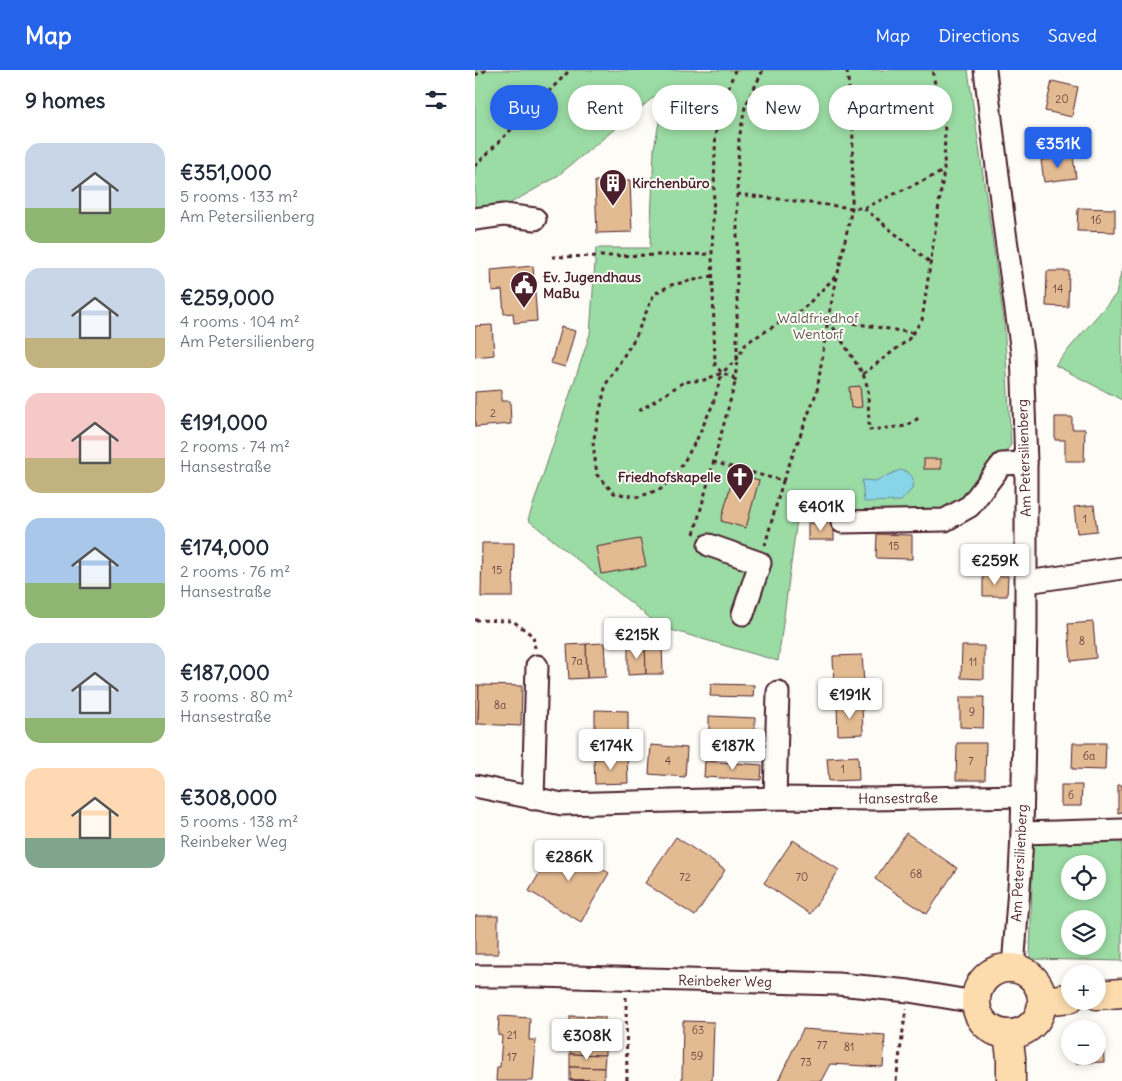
<!DOCTYPE html>
<meta charset="utf-8">
<style>
:root{--surface:#fff;--page:#f2f2f3;--text:#1f2937;--muted:#747a83;--accent:#2563eb}
body{margin:0;font-family:Delius,sans-serif;background:var(--page);color:var(--text);height:100vh;display:flex;flex-direction:column;font-size:19px;white-space:nowrap}
*{box-sizing:border-box;margin:0}
p{font-size:16px;color:var(--muted)}
.icon{flex:none;width:28px;height:28px;fill:none;stroke:currentColor;stroke-width:2;stroke-linecap:round;stroke-linejoin:round}
.map{position:relative;flex:1;overflow:hidden}
.panel{display:flex;flex-direction:column;background:var(--surface);width:475px}
.panel>*{flex:none}
.top-card{position:absolute;left:15px;top:15px;width:475px;height:45px;display:flex;gap:10px}
.tools{position:absolute;left:586px;top:785px;display:grid;gap:10px}
.tools a{display:grid;place-items:center;width:45px;height:45px;border-radius:50%;background:var(--surface);box-shadow:0 2px 8px #0003;font-size:25px}
.price{position:absolute;translate:-50% -42px;padding:0 11px;border-radius:5px;background:#fff;color:#222;font-size:16px;line-height:32px;filter:drop-shadow(0 1px 2px #0008)}
.price::after{content:'';position:absolute;left:50%;top:30px;width:15px;height:11px;margin-left:-8px;background:inherit;clip-path:polygon(0 0,100% 0,50% 100%)}
.price.selected{background:var(--accent);color:#fff}
ul{padding:0;list-style:none}
li{display:flex;align-items:center;gap:15px;height:125px;padding:0 25px}
li span{display:grid;place-items:center;flex:none;width:140px;height:100px;border-radius:15px;color:#555}
li>.icon{margin-inline-start:auto}
span .icon{width:60px;height:60px;fill:#fffc;stroke-width:1}
li b{font-size:21px}
h2{display:flex;justify-content:space-between;align-items:center;height:60px;padding:0 25px;font-size:21px}
.pill{padding:0 18px;border-radius:22px;background:var(--surface);box-shadow:0 2px 8px #0003;font-size:18px;line-height:45px}
.pill.selected{background:var(--accent);color:#fff}
header{display:flex;align-items:center;gap:30px;box-sizing:border-box;height:70px;padding:0 25px;background:var(--accent);color:#fff}
header strong{font-size:24px}
nav{display:flex;gap:28px;margin-inline-start:auto;font-size:18px}
main{display:flex;flex:1;min-height:0}
.map>svg:first-child{display:block}
</style>
<header>
<strong>Map</strong>
<nav><a>Map</a><a>Directions</a><a>Saved</a></nav>
</header>
<main>
<section class="panel">
<h2>9 homes<svg class="icon" aria-label="filters" viewBox="0 0 24 24"><path d="M4 7h16M4 17h16"/><circle cx="9" cy="7" r="2"/><circle cx="15" cy="17" r="2"/></svg></h2>
<ul>
<li><span style="background:linear-gradient(#c9d6e8 65%,#8fb573 0)"><svg class="icon" aria-label="home" viewBox="0 0 24 24"><path d="M3 11l9-7 9 7M6 9v11h12V9"/></svg></span><div><b>€351,000</b><p>5 rooms · 133 m²</p><p>Am Petersilienberg</p></div></li>
<li><span style="background:linear-gradient(#c9d6e8 70%,#c2b280 0)"><svg class="icon" aria-label="home" viewBox="0 0 24 24"><path d="M3 11l9-7 9 7M6 9v11h12V9"/></svg></span><div><b>€259,000</b><p>4 rooms · 104 m²</p><p>Am Petersilienberg</p></div></li>
<li><span style="background:linear-gradient(#f6c9c9 65%,#c2b280 0)"><svg class="icon" aria-label="home" viewBox="0 0 24 24"><path d="M3 11l9-7 9 7M6 9v11h12V9"/></svg></span><div><b>€191,000</b><p>2 rooms · 74 m²</p><p>Hansestraße</p></div></li>
<li><span style="background:linear-gradient(#a9c7e8 65%,#8fb573 0)"><svg class="icon" aria-label="home" viewBox="0 0 24 24"><path d="M3 11l9-7 9 7M6 9v11h12V9"/></svg></span><div><b>€174,000</b><p>2 rooms · 76 m²</p><p>Hansestraße</p></div></li>
<li><span style="background:linear-gradient(#c9d6e8 75%,#8fb573 0)"><svg class="icon" aria-label="home" viewBox="0 0 24 24"><path d="M3 11l9-7 9 7M6 9v11h12V9"/></svg></span><div><b>€187,000</b><p>3 rooms · 80 m²</p><p>Hansestraße</p></div></li>
<li><span style="background:linear-gradient(#ffd9b3 70%,#7fa58c 0)"><svg class="icon" aria-label="home" viewBox="0 0 24 24"><path d="M3 11l9-7 9 7M6 9v11h12V9"/></svg></span><div><b>€308,000</b><p>5 rooms · 138 m²</p><p>Reinbeker Weg</p></div></li>
</ul>
</section>
<div class="map">
<svg width="647" height="1011" viewBox="0 0 647 1011">
<rect width="100%" height="100%" fill="#fdfcf7"/>
<filter id="ink" filterUnits="userSpaceOnUse"><feTurbulence type="fractalNoise" baseFrequency=".02" numOctaves="2"/><feDisplacementMap in="SourceGraphic" scale="10" xChannelSelector="R" yChannelSelector="G"/><feConvolveMatrix kernelMatrix="1 2 1 2 8 2 1 2 1" color-interpolation-filters="sRGB"/></filter>
<g filter="url(#ink)">
<g fill="#9bdba4" stroke="#727d68" fill-rule="evenodd">
<polygon points="0,0 493,0 529,251 536,375 492,429 472,439 323,442 303,591 186,557 53,450 115,264 121,178 175,178 179,78 191,17 80,108 0,153"/>
<polygon points="647,198 647,330 580,295 641,224"/>
<path d="M647 767V891L555 889 558 770ZM595 794H622V821H595ZM595 849H622V876H595Z"/>
</g>
<polygon fill="#88d5e8" stroke="#6f8c9c" points="425,400 433,402 438,408 437,419 426,431 389,432 387,410 400,411"/>
<g fill="#e3bb93" stroke="#4a1f2b">
<polygon points="577,11 603,17 597,47 570,41"/>
<polygon points="598,86 601,108 569,112 566,90"/>
<polygon points="155,110 157,162 122,163 120,111"/>
<polygon points="603,138 640,139 640,162 602,161"/>
<polygon points="58,196 62,251 39,253 38,243 29,244 27,220 17,221 16,200"/>
<polygon points="572,201 594,201 593,237 571,236"/>
<polygon points="17,255 19,285 0,287 0,256"/>
<polygon points="86,257 100,261 90,297 76,293"/>
<polygon points="385,316 387,337 376,338 374,317"/>
<polygon points="26,320 26,331 35,331 36,354 0,357 0,322"/>
<polygon points="580,347 597,347 597,359 610,359 609,391 590,391 590,370 580,370"/>
<rect x="449" y="389" width="17" height="10"/>
<polygon points="259,403 284,410 271,458 246,451"/>
<polygon points="619,435 622,461 602,463 599,437"/>
<rect x="333" y="453" width="26" height="17"/>
<polygon points="402,464 437,465 437,489 401,488"/>
<polygon points="165,469 171,496 126,504 121,477"/>
<polygon points="7,473 39,473 38,527 6,527"/>
<polygon points="508,506 533,506 532,526 508,526"/>
<polygon points="618,552 621,588 596,591 593,554"/>
<polygon points="129,573 131,607 112,608 111,574"/>
<polygon points="111,574 112,608 94,609 92,575"/>
<polygon points="170,575 171,604 153,605 153,576"/>
<polygon points="170,575 187,575 188,604 171,604"/>
<polygon points="487,576 509,576 509,609 486,608"/>
<polygon points="387,585 389,614 359,616 358,586"/>
<polygon points="236,614 279,615 278,627 235,626"/>
<polygon points="0,615 4,615 3,654 0,654"/>
<polygon points="4,615 47,616 46,656 3,654"/>
<polygon points="485,627 509,627 508,658 485,657"/>
<polygon points="387,635 388,664 363,665 362,636"/>
<polygon points="120,640 153,641 153,663 120,662"/>
<polygon points="234,646 280,648 280,664 234,662"/>
<polygon points="234,662 288,665 288,676 233,673"/>
<polygon points="482,673 511,673 510,710 481,710"/>
<polygon points="598,673 631,673 630,700 597,699"/>
<polygon points="176,675 212,678 210,707 174,704"/>
<polygon points="383,686 384,710 354,711 352,688"/>
<polygon points="152,687 153,713 120,714 119,689"/>
<polygon points="230,691 287,695 286,710 229,707"/>
<polygon points="586,715 607,715 606,736 586,736"/>
<polygon points="643,715 647,715 647,742 643,743"/>
<polygon points="431,763 482,798 452,844 400,809"/>
<polygon points="201,767 250,800 220,846 170,813"/>
<polygon points="318,770 364,800 335,844 289,813"/>
<polygon points="83,772 134,803 106,852 54,821"/>
<rect x="0" y="846" width="23" height="38"/>
<polygon points="24,946 55,948 54,970 61,970 58,1011 21,1011 22,997 25,997 27,966 23,965"/>
<polygon points="95,946 130,947 130,959 95,959"/>
<polygon points="208,951 239,952 237,1011 207,1011"/>
<rect x="95" y="959" width="35" height="13"/>
<polygon points="328,959 410,965 408,997 355,994 346,1011 303,1011"/>
<polygon points="628,963 629,992 600,993 600,986 622,986 622,964"/>
<polygon points="95,972 130,972 130,985 95,984"/>
<polygon points="95,984 130,985 129,998 95,997"/>
<polygon points="95,997 129,998 129,1010 95,1010"/>
<rect x="95" y="1010" width="34" height="1"/>
</g>
<g fill="none" stroke-linecap="round" stroke-linejoin="round">
<defs>
<g id="minor">
<polyline points="510,0 530,162 547,282 551,393 551,556 547,763 545,804 538,898"/>
<polyline points="0,149 29,145 60,149"/>
<polyline points="367,452 470,450 495,436 527,394 551,393"/>
<polyline points="234,475 285,493 268,544"/>
<polyline points="552,512 647,498"/>
<polyline points="0,716 87,734 300,728 398,729 547,726"/>
<polyline points="300,728 303,622"/>
<polyline points="58,729 62,596"/>
<polyline points="547,763 647,760"/>
<polyline points="0,906 62,906 363,914 434,921 500,932"/>
</g>
<g id="major">
<circle cx="534" cy="931" r="33"/>
<polyline points="622,925 647,923"/>
<polyline points="568,931 595,928"/>
<polyline points="533,965 536,987 536,1011"/>
</g>
</defs>
<use href="#minor" stroke="#4a1f2b" stroke-width="25"/>
<use href="#major" stroke="#4a1f2b" stroke-width="31"/>
<g stroke="#4a1f2b" stroke-width="3" stroke-dasharray="4 4" stroke-linecap="butt">
<polyline points="0,5 12,0"/>
<polyline points="378,53 462,25"/>
<polyline points="0,96 95,0"/>
<polyline points="262,124 377,138 389,138 469,101"/>
<polyline points="389,138 456,193"/>
<polyline points="77,187 237,184"/>
<polyline points="238,206 196,215 179,224 160,268 131,314 123,349 118,373 122,405 139,423 163,427 186,419 203,402 222,369 238,334 247,303"/>
<polyline points="438,263 353,249 388,304 393,318 394,360 432,356 445,347"/>
<polyline points="388,304 433,270 447,250 469,100 470,60 457,0"/>
<polyline points="260,312 262,289 262,124 264,69 270,37 288,0"/>
<polyline points="164,341 209,312 229,310 247,303 262,289 271,273 328,239 362,205"/>
<polyline points="238,392 308,411 290,475"/>
<polyline points="308,411 342,321 353,249 377,138 378,53 372,0"/>
<polyline points="219,464 260,313 258,307 247,303 240,295 237,184 241,52 260,0"/>
<polyline points="0,550 38,551 58,566 60,578"/>
<polyline points="151,927 152,1011"/>
<polyline points="421,1011 431,939"/>
</g>
<use href="#minor" stroke="#fdfcf7" stroke-width="21"/>
<use href="#major" stroke="#fcdcac" stroke-width="28"/>
</g>
</g>
<defs>
<symbol id="building-pin" viewBox="-11 -11 22 30"><path d="M0 17L-7.5 6A9.5 9.5 0 1 1 7.5 6Z" fill="#4a1f2b" stroke="#fdfcf7"/><path d="M-4-6H4V6H1V3H-1V6H-4ZM-2.5-4.3h1.7v1.8h-1.7ZM.8-4.3h1.7v1.8H.8ZM-2.5-1h1.7V.8h-1.7ZM.8-1h1.7V.8H.8Z" fill="#fff"/></symbol>
<symbol id="civic-pin" viewBox="-11 -11 22 30"><path d="M0 17L-7.5 6A9.5 9.5 0 1 1 7.5 6Z" fill="#4a1f2b" stroke="#fdfcf7"/><path d="M-.6-6.5H3V-4.5H.6V-3L4-1V1h2V6H-6V1h2V-1L-.6-3ZM-1.2 2.5V6h2.4V2.5Z" fill="#fff"/></symbol>
<symbol id="church-pin" viewBox="-11 -11 22 30"><path d="M0 17L-7.5 6A9.5 9.5 0 1 1 7.5 6Z" fill="#4a1f2b" stroke="#fdfcf7"/><path d="M-1.2-6h2.4v3.5h3.3v2.4h-3.3V6h-2.4V-.1h-3.3v-2.4h3.3Z" fill="#fff"/></symbol>
</defs>
<g fill-rule="evenodd">
<use href="#building-pin" x="122" y="97" width="32" height="43"/>
<use href="#civic-pin" x="33" y="199" width="32" height="43"/>
<use href="#church-pin" x="249" y="391" width="32" height="43"/>
</g>
<g text-anchor="middle" stroke-width="4" stroke-linejoin="round" paint-order="stroke">
<g font-size="11" fill="#704645">
<text x="587" y="33">20</text>
<text x="621" y="154">16</text>
<text x="583" y="223">14</text>
<text x="18" y="347">2</text>
<text x="610" y="453">1</text>
<text x="419" y="480">15</text>
<text x="22" y="504">15</text>
<text x="607" y="575">8</text>
<text x="102" y="595">7a</text>
<text x="498" y="596">11</text>
<text x="25" y="639">8a</text>
<text x="497" y="646">9</text>
<text x="614" y="690">6a</text>
<text x="193" y="695">4</text>
<text x="496" y="695">7</text>
<text x="368" y="703">1</text>
<text x="596" y="729">6</text>
<text x="441" y="808">68</text>
<text x="210" y="811">72</text>
<text x="327" y="811">70</text>
<text x="223" y="964">63</text>
<text x="37" y="969">21</text>
<text x="347" y="979">77</text>
<text x="374" y="981">81</text>
<text x="222" y="990">59</text>
<text x="37" y="991">17</text>
<text x="331" y="996">73</text>
</g>
<g font-size="14" font-weight="bold" fill="#4a1f2b" stroke="#fdfcf7" text-anchor="start">
<text x="157" y="118">Kirchenbüro</text>
<text x="68" y="212">Ev. Jugendhaus<tspan x="68" dy="16">MaBu</tspan></text>
<text x="246" y="412" text-anchor="end">Friedhofskapelle</text>
</g>
<g font-size="14" fill="#62574f" stroke="#fdfcf7">
<text x="343" y="253">Waldfriedhof<tspan x="343" dy="16">Wentorf</tspan></text>
</g>
<g font-size="14" fill="#4a1f2b" stroke="#fdfcf7">
<text transform="translate(549 388) rotate(-92)" y="5">Am Petersilienberg</text>
<text transform="translate(423 728) rotate(-1)" y="5">Hansestraße</text>
<text transform="translate(544 793) rotate(-87)" y="5">Am Petersilienberg</text>
<text transform="translate(250 911) rotate(1)" y="5">Reinbeker Weg</text>
</g>
</g>
</svg>
<div class="tools">
<a><svg class="icon" aria-label="locate" viewBox="0 0 24 24"><circle cx="12" cy="12" r="6"/><path d="M12 2v4M12 18v4M2 12h4M18 12h4"/></svg></a>
<a><svg class="icon" aria-label="layers" viewBox="0 0 24 24"><path d="M12 4l9 5-9 5-9-5zM3 14l9 5 9-5"/></svg></a>
<a>+</a>
<a>−</a>
</div>
<b class="price selected" style="left:583px;top:99px">€351K</b>
<b class="price" style="left:346px;top:462px">€401K</b>
<b class="price" style="left:520px;top:516px">€259K</b>
<b class="price" style="left:162px;top:590px">€215K</b>
<b class="price" style="left:375px;top:650px">€191K</b>
<b class="price" style="left:136px;top:701px">€174K</b>
<b class="price" style="left:258px;top:701px">€187K</b>
<b class="price" style="left:94px;top:812px">€286K</b>
<b class="price" style="left:112px;top:991px">€308K</b>
<div class="top-card">
<a class="pill selected">Buy</a>
<a class="pill">Rent</a>
<a class="pill">Filters</a>
<a class="pill">New</a>
<a class="pill">Apartment</a>
</div>
</div>
</main>
